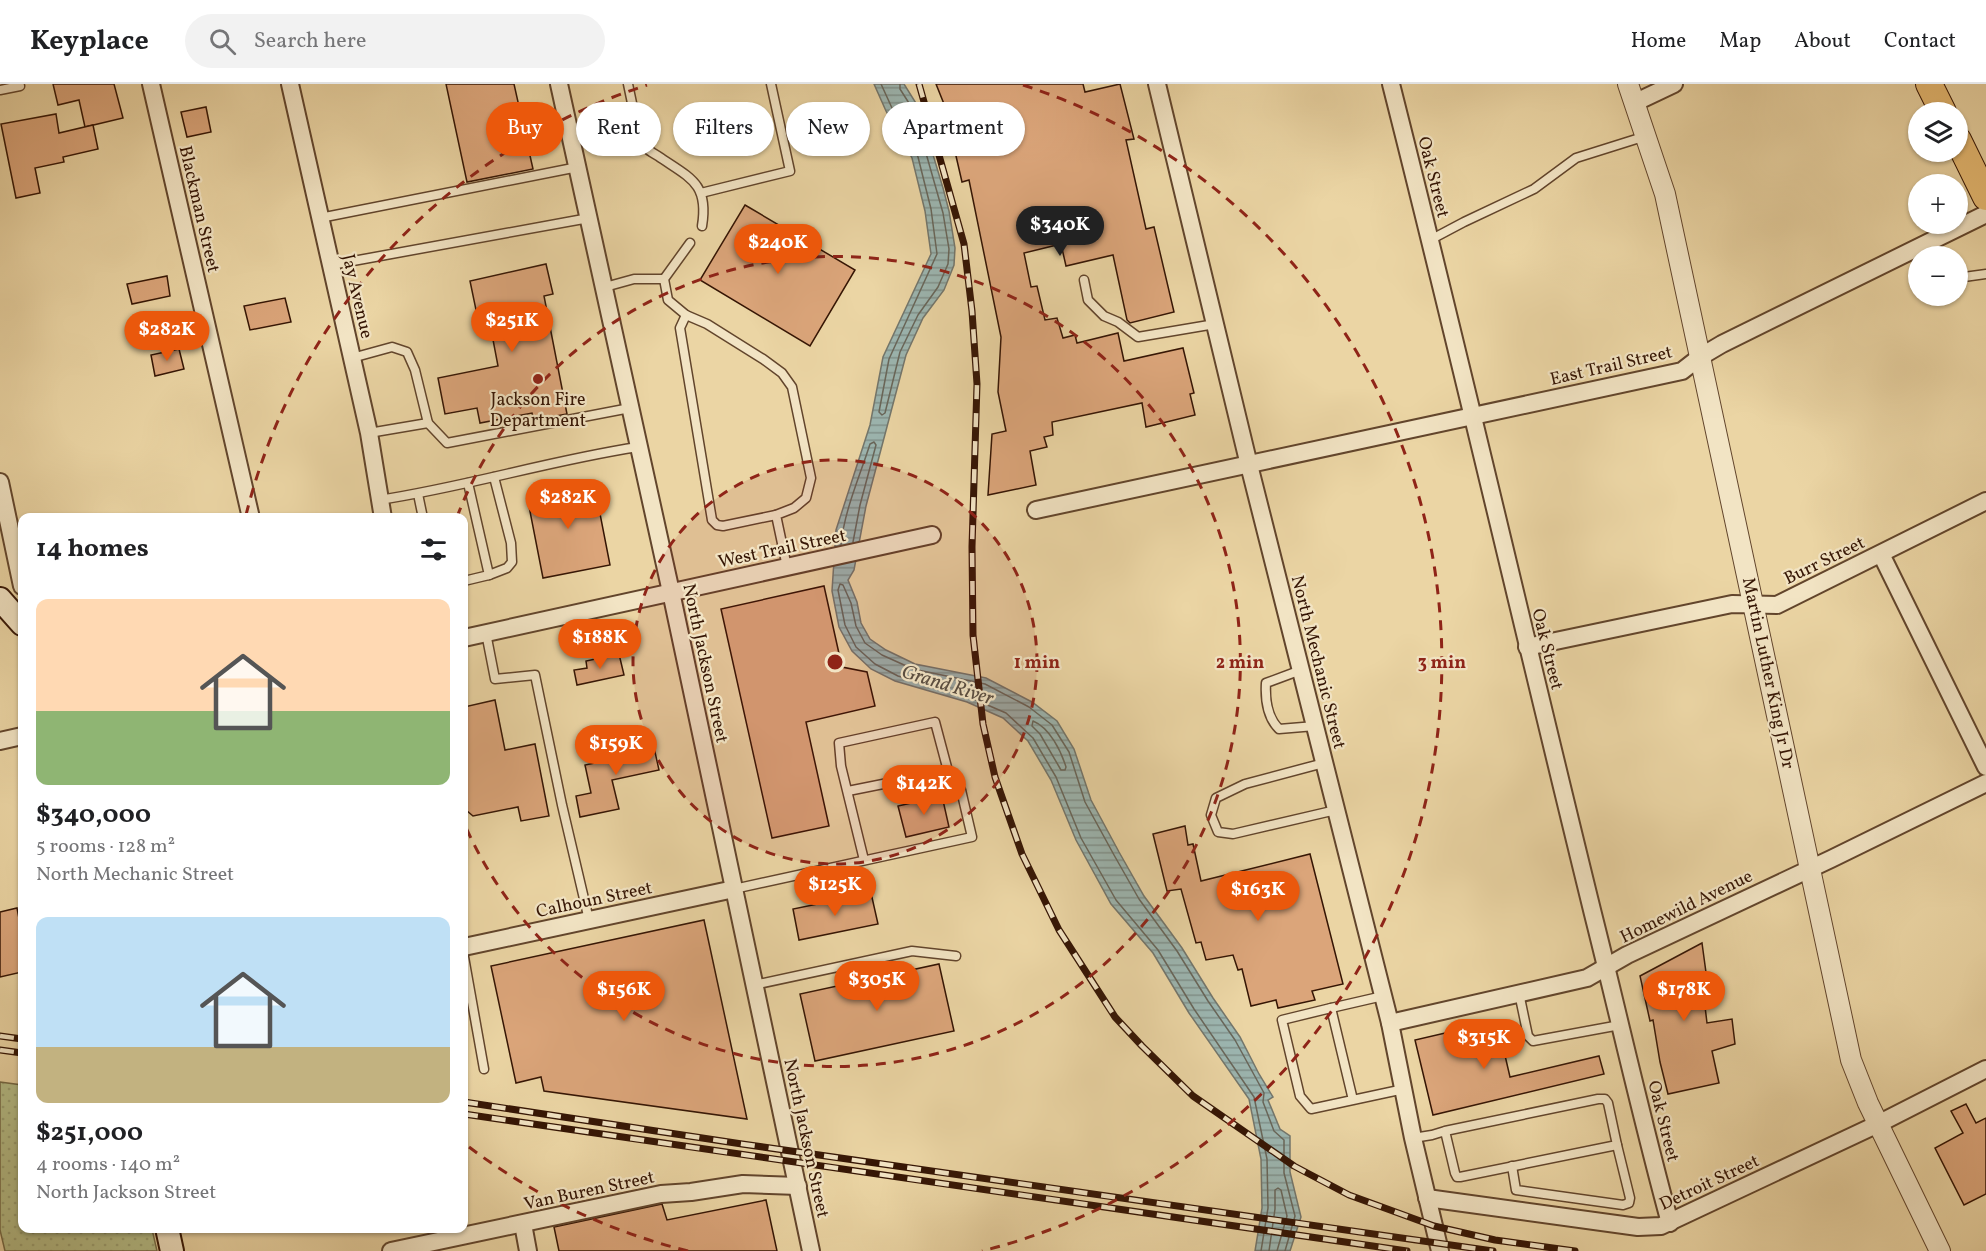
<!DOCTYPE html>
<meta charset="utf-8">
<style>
:root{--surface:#fff;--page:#f2f2f2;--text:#202124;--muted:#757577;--line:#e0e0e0;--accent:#ea580c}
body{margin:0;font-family:Vollkorn,serif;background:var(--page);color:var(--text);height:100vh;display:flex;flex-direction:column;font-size:22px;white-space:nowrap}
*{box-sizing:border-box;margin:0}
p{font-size:20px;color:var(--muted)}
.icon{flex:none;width:33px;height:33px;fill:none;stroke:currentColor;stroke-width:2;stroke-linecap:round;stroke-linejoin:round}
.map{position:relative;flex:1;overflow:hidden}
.panel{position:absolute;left:18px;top:429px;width:450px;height:720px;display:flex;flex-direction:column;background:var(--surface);border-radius:12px;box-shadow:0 2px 4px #0004}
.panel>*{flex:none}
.top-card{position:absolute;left:486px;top:18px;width:570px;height:54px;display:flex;gap:12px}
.controls{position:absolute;left:1908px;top:18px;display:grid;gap:12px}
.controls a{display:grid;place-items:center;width:60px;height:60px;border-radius:50%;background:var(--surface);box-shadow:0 2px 4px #0004;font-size:30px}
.price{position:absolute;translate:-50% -51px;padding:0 14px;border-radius:21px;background:var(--accent);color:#fff;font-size:20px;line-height:39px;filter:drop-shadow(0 2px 3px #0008)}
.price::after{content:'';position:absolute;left:50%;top:36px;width:18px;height:14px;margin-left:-9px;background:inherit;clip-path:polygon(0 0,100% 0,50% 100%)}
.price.current{background:#222;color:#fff}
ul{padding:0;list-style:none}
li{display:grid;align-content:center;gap:12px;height:318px;padding:0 18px}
li span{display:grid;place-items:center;height:186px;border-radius:12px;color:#555}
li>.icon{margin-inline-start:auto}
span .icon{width:108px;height:108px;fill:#fffc;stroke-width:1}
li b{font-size:26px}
h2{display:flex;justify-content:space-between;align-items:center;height:72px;padding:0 18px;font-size:26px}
.pill{padding:0 21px;border-radius:27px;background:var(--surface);box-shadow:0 2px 4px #0004;font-size:21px;line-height:54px}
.pill.current{background:var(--accent);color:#fff}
header{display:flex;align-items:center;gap:36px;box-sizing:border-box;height:84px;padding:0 30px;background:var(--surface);border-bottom:2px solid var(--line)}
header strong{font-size:28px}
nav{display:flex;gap:33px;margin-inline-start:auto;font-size:21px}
.search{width:420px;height:54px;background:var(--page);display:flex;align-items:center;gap:15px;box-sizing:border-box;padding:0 21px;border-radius:33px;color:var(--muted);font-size:22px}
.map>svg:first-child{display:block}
</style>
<header>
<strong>Keyplace</strong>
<div class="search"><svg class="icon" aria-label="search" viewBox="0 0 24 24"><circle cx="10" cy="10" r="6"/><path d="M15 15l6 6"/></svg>Search here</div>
<nav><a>Home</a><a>Map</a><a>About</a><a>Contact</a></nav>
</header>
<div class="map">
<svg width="1986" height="1167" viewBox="0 0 1986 1167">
<defs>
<pattern id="grass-dots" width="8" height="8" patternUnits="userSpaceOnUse" patternTransform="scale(1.5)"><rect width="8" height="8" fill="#b5be88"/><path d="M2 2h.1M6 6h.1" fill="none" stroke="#9ca274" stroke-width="1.8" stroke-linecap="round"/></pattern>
<pattern id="water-rules" width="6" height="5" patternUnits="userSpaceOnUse" patternTransform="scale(1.5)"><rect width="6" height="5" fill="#9cb6b1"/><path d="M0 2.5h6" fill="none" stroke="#80938e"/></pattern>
</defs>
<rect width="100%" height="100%" fill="#ebd5a4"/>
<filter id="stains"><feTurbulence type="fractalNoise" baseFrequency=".00333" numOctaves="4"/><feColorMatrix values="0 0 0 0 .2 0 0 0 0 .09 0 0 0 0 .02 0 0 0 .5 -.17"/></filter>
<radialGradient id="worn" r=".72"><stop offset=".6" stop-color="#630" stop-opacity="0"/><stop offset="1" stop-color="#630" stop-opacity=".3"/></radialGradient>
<polygon fill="url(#grass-dots)" stroke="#756a46" stroke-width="1.5" points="0,998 22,1001 22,1144 152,1145 157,1167 5,1167 0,1146"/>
<polygon fill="url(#water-rules)" stroke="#73766c" stroke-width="1.5" points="874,0 904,0 919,24 943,104 949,127 955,164 954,181 944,206 923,234 906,271 866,422 854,486 848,496 857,518 861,539 870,555 886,566 915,580 986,594 1032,618 1057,637 1074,665 1091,716 1119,768 1144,812 1182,864 1213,914 1240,953 1259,990 1273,1013 1268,1016 1280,1045 1290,1052 1290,1088 1301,1133 1290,1167 1255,1167 1262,1124 1261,1075 1249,1015 1189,929 1153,869 1111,820 1076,756 1051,696 1028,657 1003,634 967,618 895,597 871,585 852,567 839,543 832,507 836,446 870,341 883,273 931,170 925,127 912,74 886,27"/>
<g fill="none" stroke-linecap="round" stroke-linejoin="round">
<g stroke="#68665a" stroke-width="1.5">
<polyline points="881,0 892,24 918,73 931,125 937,170 889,275 879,328 882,331 885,329 900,268 918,231 938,203 948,180 949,165 943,129 914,27 900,5 900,0"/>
<path d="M841 461C844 427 860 392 870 360L874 358 876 361 860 421 853 458"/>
<path d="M1033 637C1050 644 1061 667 1066 683L1065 686H1061L1040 650 1032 642Z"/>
<polyline points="1261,1167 1268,1124 1267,1075 1254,1013 1194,925 1158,866 1116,816 1081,754 1056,693 1033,654 1006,629 969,613 898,592 875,580 856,563 845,541 838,506 840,500 843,501 851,519 856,542 865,559 882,571 913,585 985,600 1029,623 1052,641 1069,668 1085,718 1114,771 1139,815 1177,867 1208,917 1235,956 1264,1009 1263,1018 1274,1047 1284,1056 1284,1089 1295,1132 1285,1167"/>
<polyline points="1269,1167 1275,1125 1275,1106 1278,1104 1281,1106 1287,1132 1277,1167"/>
</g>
</g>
<g fill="#dba57a" stroke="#351504" stroke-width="1.5">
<polygon points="53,0 114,0 123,34 85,43 79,16 58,21"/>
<polygon points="446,0 514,0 533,85 467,98"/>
<polygon points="936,0 1083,0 1085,8 1120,0 1134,55 1126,56 1146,145 1154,143 1174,228 1130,239 1127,236 1113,171 1066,182 1061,160 1024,169 1031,203 1037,202 1045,236 1057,234 1063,254 1075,251 1077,259 1118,249 1124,277 1183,264 1194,309 1190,310 1195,331 1146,343 1142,319 1052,338 1053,351 1044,353 1047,363 1030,367 1036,401 988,411 992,350 1006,347 998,308 1001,253 969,96 962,98 944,20"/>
<polygon points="206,23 211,48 187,53 181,28"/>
<polygon points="56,30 59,49 93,41 98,65 63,73 64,78 35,84 40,109 16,114 1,40"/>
<polygon points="745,121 855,186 810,262 700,196"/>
<polygon points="546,180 553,210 544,212 567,330 534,336 532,329 480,339 477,324 445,330 438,294 498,282 487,224 476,226 470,197"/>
<polygon points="167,192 170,212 132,220 127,200"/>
<polygon points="285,214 291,238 250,246 244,222"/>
<polygon points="179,265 184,285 155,292 151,271"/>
<polygon points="594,399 610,481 543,494 527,412"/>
<polygon points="824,502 842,583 867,588 875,622 806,638 829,742 772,754 721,525"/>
<polygon points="619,570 624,591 577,601 574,586 587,584 586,577"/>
<polygon points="495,616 505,666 535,660 549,732 521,737 518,723 473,732 466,726 464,714 464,623"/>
<polygon points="651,650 659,686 612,696 619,725 580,733 576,712 591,709 585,681 629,672 626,656"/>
<polygon points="942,712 949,743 906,753 898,722"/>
<polygon points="1185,742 1188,761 1193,760 1201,797 1310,770 1343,900 1312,907 1315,916 1278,924 1276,916 1251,922 1242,885 1238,886 1233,871 1206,876 1201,858 1196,859 1181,805 1167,807 1153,750"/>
<polygon points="871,809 878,840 799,856 793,825"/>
<polygon points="17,824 22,850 22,888 0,893 0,828"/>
<polygon points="704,836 747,1035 544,1007 541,993 516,999 491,882"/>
<polygon points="1702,859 1707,896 1702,897 1707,939 1732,935 1735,960 1712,967 1719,999 1668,1010 1660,978 1653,936 1650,937 1640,892"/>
<polygon points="939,880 954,947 815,977 800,910"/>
<polygon points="1497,937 1510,993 1599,972 1604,990 1433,1031 1415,956"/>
<polygon points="1966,1020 1976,1039 1986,1034 1986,1110 1964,1121 1935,1064 1963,1049 1951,1027"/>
<polygon points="766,1116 777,1167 559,1167 554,1143 662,1120 667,1136"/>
</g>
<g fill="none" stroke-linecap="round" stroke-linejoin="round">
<defs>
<g id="service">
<polyline points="0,6 20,2"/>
<path d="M637 43C638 47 638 53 640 57 644 64 651 68 658 72 690 94 709 99 702 142"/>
<polyline points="572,57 637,43 628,0"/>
<polyline points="701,109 790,87 771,0"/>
<polyline points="320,134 578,83"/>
<polyline points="1430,156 1464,138 1534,105 1576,74 1646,52"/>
<polyline points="690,159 664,195 668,216 686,231 707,240 763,275 782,289 792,303 811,394 806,414 794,424 776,431 787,483"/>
<polyline points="1927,159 1938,172"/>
<polyline points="331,181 589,134"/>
<polyline points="1958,190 1964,193 1986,190"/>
<polyline points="1084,196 1088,216 1104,232 1118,238 1138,253 1215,240"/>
<polyline points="605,203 634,195 664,195"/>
<polyline points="686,231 680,244 712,436 717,441 723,442 776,431"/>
<polyline points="352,274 392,263 407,268 415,286 428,339"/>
<polyline points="369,349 428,339 447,359 630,324"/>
<polyline points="418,410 423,434"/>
<path d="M379 416C466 403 551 376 638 363"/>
<polyline points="489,491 507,484 512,478 511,459 494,393"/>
<polyline points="464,497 489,491 468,399"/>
<polyline points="486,549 495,595 535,591 562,721 589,836"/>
<path d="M1301 586 1266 599C1265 616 1267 633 1279 645L1315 642"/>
<polyline points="1324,679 1245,700 1216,714 1211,731 1218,748 1233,750 1336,726"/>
<polyline points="848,707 948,687"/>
<polyline points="734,805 972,753 961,706 948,687 935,638 839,659 841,682 864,776"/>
<polyline points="464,873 484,985"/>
<polyline points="754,901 912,867 956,872"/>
<polyline points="1519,909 1528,952 1533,957 1620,941"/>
<polyline points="1331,924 1383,912"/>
<polyline points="1353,1016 1331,924 1282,936 1300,1012 1311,1025 1404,1005"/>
<polyline points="1413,1054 1432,1051 1445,1047 1598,1015 1605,1015 1608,1019 1617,1061 1460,1093 1457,1093 1455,1089 1445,1047"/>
<polyline points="1512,1082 1516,1106 1623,1121 1629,1119 1630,1114 1617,1061"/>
</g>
<g id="minor">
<polyline points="151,0 251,434"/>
<polyline points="290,0 369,349 383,434"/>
<polyline points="559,0 671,508 811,1167"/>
<polyline points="1157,0 1249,381 1390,939 1413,1054 1440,1167"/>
<path d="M1391 0C1461 276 1525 554 1593 830 1619 933 1642 1037 1670 1139"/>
<polyline points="1634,19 1674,0"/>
<polyline points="0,398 22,502"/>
<polyline points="1036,426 1682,287 1700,273 1722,260 1986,130"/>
<polyline points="1881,470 1986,683"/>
<polyline points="464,554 932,451"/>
<polyline points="1527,563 1732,520 1777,521 1986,417"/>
<polyline points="0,657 22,652"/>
<polyline points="464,863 734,805"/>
<polyline points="1390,939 1587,894 1627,871 1831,775 1986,699"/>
<polyline points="1427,1114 1638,1143 1661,1142 1878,1040 1986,985"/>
<polyline points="523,1140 528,1167"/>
<polyline points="391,1167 661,1110 691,1108 743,1100 798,1102"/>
</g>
<polyline id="tertiary" points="1628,0 1665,110 1851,976 1868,1019 1940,1167"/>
<g id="secondary">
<polyline points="0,515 22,540"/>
<polyline points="167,1144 172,1167"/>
</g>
<g id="primary">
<polyline points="1929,0 1943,28"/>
<polyline points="1958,56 1986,113"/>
</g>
</defs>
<use href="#service" stroke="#62452c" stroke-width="11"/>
<use href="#minor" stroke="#62452c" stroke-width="20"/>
<use href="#tertiary" stroke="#62452c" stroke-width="22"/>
<use href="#secondary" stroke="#351504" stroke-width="26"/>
<use href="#primary" stroke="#351504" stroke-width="28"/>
<use href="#service" stroke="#f2e4c4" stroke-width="8"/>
<use href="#minor" stroke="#f2e4c4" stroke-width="16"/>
<use href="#tertiary" stroke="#f2e4c4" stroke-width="20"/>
<use href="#secondary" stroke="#f2e4c4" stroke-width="22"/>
<use href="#primary" stroke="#e6ba72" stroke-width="26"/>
<defs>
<g id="rail">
<polyline points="919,0 964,160 972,227 977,300 972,463 973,551 983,640 995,693 1022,770 1059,846 1115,933 1142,962 1193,1012 1294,1082 1349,1111 1434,1142 1495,1156 1575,1167"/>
<polyline points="0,952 22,955"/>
<polyline points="0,966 22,969"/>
<polyline points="464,1018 742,1060 1493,1167"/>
<polyline points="464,1030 1407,1167"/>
</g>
</defs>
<use href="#rail" stroke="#351504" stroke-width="7"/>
<use href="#rail" stroke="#f2e4c4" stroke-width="4.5" stroke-dasharray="14" stroke-linecap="butt"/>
</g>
<circle cx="835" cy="578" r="202" fill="#8f2418" fill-opacity=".12"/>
<g fill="none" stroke="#8f2418" stroke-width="3" stroke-dasharray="10 8">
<circle cx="835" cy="578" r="202"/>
<path d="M457 433A405 405 0 1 1 464 739"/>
<path d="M688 1167A607 607 0 0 1 465 1060M246 431A607 607 0 0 1 647 1M1023 1A607 607 0 0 1 982 1167"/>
</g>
<circle fill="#8f2418" stroke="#f2e4c4" stroke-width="2" cx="538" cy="295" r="6"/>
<g text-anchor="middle" stroke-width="4.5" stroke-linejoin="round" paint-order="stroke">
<g font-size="18" fill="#351504" stroke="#f2e4c4">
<text transform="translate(1434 93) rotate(76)" y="6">Oak Street</text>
<text transform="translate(200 125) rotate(77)" y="6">Blackman Street</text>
<text transform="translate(358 212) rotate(77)" y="6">Jay Avenue</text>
<text transform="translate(1611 281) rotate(-13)" y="6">East Trail Street</text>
<text transform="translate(782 464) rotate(-12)" y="6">West Trail Street</text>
<text transform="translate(1824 476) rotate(-26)" y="6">Burr Street</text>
<text transform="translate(1548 565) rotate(76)" y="6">Oak Street</text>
<text transform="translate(1319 578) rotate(76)" y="6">North Mechanic Street</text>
<text transform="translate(706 579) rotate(78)" y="6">North Jackson Street</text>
<text transform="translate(1769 589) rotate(78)" y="6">Martin Luther King Jr Dr</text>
<text transform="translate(594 815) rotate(-12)" y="6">Calhoun Street</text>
<text transform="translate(1686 822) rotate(-26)" y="6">Homewild Avenue</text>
<text transform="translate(1664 1037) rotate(76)" y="6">Oak Street</text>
<text transform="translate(807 1054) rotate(78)" y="6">North Jackson Street</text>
<text transform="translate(1709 1098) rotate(-25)" y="6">Detroit Street</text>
<text transform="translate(589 1106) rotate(-12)" y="6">Van Buren Street</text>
</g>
<g font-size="18" fill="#351504" stroke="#f2e4c4">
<text x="538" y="321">Jackson Fire<tspan x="538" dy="21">Department</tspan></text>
</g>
<g font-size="20" font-style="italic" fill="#594d41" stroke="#f2e4c4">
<text transform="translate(948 600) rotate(17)" y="7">Grand River</text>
</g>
</g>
<circle cx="835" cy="578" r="9" fill="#8f2418" stroke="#f2e4c4" stroke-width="3"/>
<g font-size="18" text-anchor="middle" font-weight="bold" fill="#8f2418" stroke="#f2e4c4" stroke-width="4.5" stroke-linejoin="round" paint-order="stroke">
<text x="1037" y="584">1 min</text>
<text x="1240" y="584">2 min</text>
<text x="1442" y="584">3 min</text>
</g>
<rect width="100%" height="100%" filter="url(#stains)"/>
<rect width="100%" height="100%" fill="url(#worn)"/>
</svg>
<div class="controls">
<a><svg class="icon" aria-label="layers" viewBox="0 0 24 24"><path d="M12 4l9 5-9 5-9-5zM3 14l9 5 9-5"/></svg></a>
<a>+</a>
<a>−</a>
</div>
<b class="price current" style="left:1060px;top:173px">$340K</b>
<b class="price" style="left:778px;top:191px">$240K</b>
<b class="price" style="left:512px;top:269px">$251K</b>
<b class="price" style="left:167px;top:278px">$282K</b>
<b class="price" style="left:568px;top:446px">$282K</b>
<b class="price" style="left:600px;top:586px">$188K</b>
<b class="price" style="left:616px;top:692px">$159K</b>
<b class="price" style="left:924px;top:732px">$142K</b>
<b class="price" style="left:835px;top:833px">$125K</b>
<b class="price" style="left:1258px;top:838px">$163K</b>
<b class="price" style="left:877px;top:928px">$305K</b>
<b class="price" style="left:624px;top:938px">$156K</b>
<b class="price" style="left:1684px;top:938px">$178K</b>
<b class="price" style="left:1484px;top:986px">$315K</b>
<div class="top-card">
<a class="pill current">Buy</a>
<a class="pill">Rent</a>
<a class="pill">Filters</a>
<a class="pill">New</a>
<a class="pill">Apartment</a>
</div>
<section class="panel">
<h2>14 homes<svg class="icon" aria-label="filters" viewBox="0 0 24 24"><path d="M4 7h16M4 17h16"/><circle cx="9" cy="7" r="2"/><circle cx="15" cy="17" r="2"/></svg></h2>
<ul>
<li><span style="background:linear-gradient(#ffd9b3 60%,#8fb573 0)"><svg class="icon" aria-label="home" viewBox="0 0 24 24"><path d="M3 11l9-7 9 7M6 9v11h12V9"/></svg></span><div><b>$340,000</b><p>5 rooms · 128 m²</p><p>North Mechanic Street</p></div></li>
<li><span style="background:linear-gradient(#bfe0f5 70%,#c2b280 0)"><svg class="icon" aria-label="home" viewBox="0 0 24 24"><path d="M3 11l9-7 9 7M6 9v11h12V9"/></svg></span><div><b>$251,000</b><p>4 rooms · 140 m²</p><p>North Jackson Street</p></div></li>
</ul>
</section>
</div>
